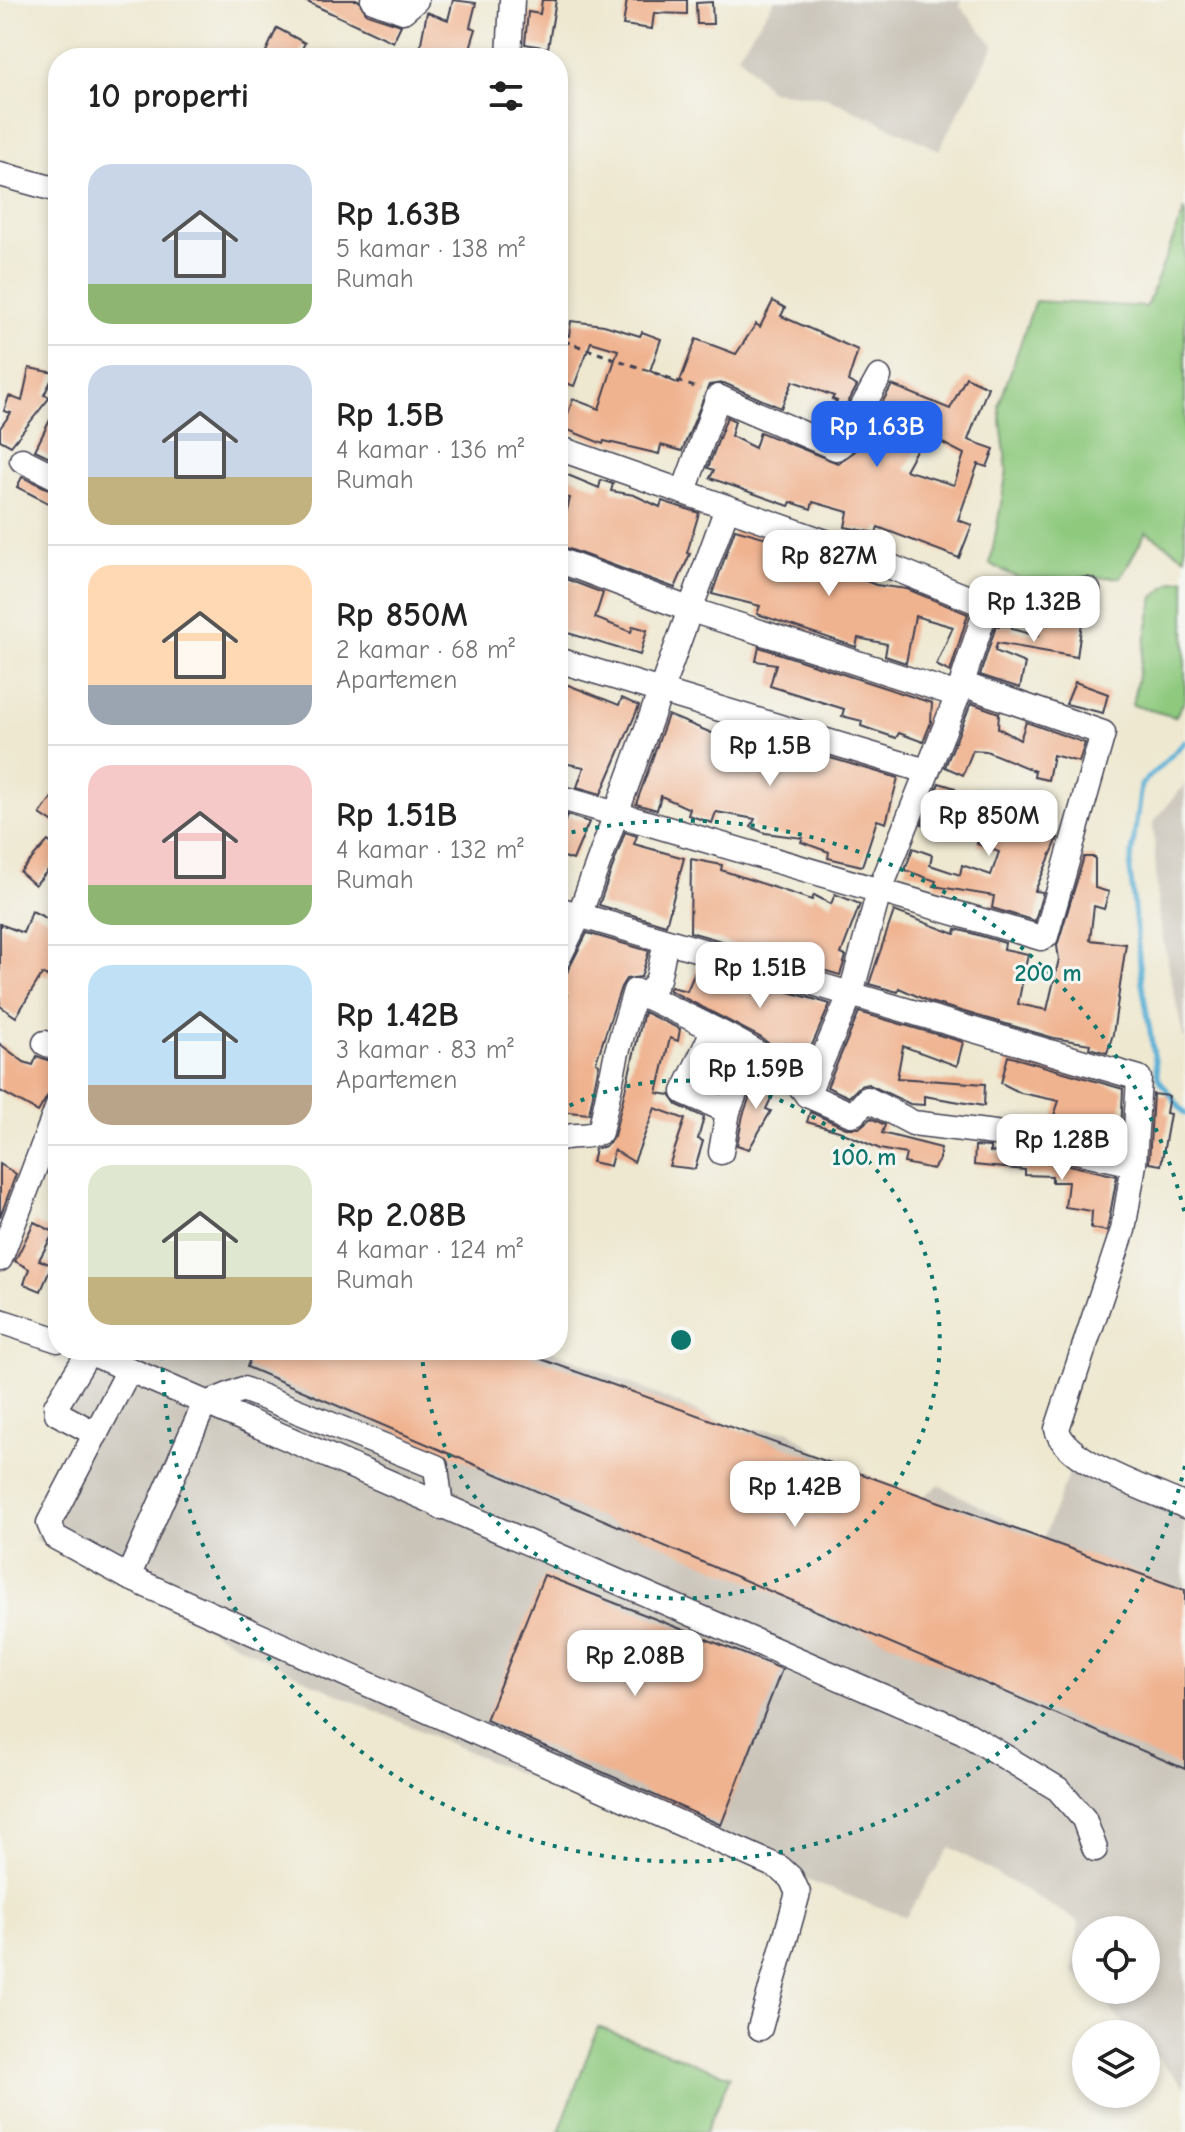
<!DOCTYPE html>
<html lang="id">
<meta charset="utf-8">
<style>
:root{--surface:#fff;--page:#f2f2f2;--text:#222;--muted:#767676;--line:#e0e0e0;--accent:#2563eb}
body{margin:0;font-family:"Comic Neue",sans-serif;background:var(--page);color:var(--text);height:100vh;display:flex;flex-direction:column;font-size:30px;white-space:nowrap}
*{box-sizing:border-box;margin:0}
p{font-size:26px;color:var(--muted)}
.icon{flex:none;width:44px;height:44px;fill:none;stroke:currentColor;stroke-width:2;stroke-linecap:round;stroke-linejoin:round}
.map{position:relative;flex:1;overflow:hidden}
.drawer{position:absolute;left:48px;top:48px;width:520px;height:1312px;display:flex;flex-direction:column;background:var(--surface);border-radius:32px;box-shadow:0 4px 12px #0003}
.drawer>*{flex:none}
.fabs{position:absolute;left:1072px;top:1916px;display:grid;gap:16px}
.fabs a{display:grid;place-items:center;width:88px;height:88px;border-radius:50%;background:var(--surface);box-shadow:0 4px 12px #0003;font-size:40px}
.price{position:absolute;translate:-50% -68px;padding:0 18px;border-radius:16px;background:#fff;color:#222;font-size:26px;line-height:52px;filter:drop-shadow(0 2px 4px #0008)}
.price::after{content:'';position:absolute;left:50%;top:48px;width:24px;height:18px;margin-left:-12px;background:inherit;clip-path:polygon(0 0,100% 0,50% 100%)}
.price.active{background:var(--accent);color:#fff}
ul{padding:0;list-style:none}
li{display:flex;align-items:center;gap:24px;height:200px;padding:0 40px}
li+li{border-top:2px solid var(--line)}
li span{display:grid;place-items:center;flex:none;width:224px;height:160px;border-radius:24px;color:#555}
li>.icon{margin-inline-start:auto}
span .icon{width:96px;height:96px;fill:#fffc;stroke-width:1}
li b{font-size:34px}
h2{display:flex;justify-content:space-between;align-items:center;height:96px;padding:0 40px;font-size:34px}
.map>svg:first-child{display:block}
</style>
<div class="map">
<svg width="1185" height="2132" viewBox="0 0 1185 2132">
<rect width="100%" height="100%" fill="#f6f6f2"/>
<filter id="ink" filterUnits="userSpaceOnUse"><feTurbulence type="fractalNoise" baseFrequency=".0125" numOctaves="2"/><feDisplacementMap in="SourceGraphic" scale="16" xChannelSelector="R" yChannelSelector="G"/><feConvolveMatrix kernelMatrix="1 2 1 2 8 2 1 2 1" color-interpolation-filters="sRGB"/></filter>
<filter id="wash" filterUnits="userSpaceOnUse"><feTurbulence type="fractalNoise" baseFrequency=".006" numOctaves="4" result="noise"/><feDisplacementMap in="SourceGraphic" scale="32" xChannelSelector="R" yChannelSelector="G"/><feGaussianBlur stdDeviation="1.8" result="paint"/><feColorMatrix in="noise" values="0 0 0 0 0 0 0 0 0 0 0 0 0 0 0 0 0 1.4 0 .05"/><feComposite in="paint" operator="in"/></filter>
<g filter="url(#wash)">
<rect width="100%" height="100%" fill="#eee8d0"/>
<g fill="#c9c3b8">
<polygon points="775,0 962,0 959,5 994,46 939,150 826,97 770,91 738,54"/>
<polygon points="1185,784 1185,1045 1159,921 1153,823"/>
<polygon points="96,1350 552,1350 740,1430 788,1430 869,1489 910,1506 939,1485 1043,1539 1072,1464 1184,1505 1185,2087 1146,2047 1146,2034 1134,2034 1091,1990 1146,1990 1146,1930 1086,1930 1086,1985 1073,1971 1079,1922 950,1847 906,1917 510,1770 310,1682 34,1539 80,1436 57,1426"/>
</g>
<g fill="#8ec97e" stroke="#58765c" stroke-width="2">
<polygon points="1185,209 1185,557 1146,532 1121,577 1020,579 990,564 1007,471 999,405 1035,301 1146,307"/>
<polygon points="1185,579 1185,700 1175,717 1132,705 1154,597 1172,582"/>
<polygon points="598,2027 730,2076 706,2132 559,2132"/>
</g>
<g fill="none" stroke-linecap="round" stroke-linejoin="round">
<polyline stroke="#58afd5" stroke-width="5" points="1185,742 1141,785 1130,869 1142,984 1158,1078 1185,1114"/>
</g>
<g id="blocks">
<g fill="#f0b390" fill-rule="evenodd">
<polygon points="303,0 358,0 367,14 401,25 393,42"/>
<polygon points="453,0 476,3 470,27 476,29 467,58 418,58 427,12 448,20"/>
<polygon points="542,0 556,0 548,48 525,44 528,12 540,14"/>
<polygon points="627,0 687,0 687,14 654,13 652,29 623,25"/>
<polygon points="712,2 713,24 697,24 696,3"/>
<polygon points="277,28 305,43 297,58 263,58"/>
<polygon points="773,301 785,308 781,316 858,350 848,381 857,386 833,430 819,422 837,401 832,399 834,396 793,381 781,408 724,383 709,385 682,451 661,445 659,454 604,441 603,444 563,428 573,399 599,409 618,350 591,342 574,386 558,380 558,332 569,336 571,321 604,325 640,336 642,332 661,339 650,371 679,384 696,339 736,354 756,324 760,327"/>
<polygon points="29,368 55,373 44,395 50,397 11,446 0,440 0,428 11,413 4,411 9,396 22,401"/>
<path d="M966 377 988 387 968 440 994 449 987 467 978 464 958 520 972 525 959 558 878 527 876 533 845 527 848 512 813 502 811 509 791 502 789 506 710 478 714 470 708 468 727 417 735 421 731 436 755 448 760 432 838 463 855 451 892 385 950 409ZM925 434 964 454 954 485 905 470Z"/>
<polygon points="58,404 58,461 35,450"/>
<polygon points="558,471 599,488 601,480 613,484 611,491 634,495 660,507 662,501 699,513 687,553 690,554 675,588 558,545 570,498 558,496"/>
<polygon points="22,477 58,493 58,508 17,487"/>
<polygon points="735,529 774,540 772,547 802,550 849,570 848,574 876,585 907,589 968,614 950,672 936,665 953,627 915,616 906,663 885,656 887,644 858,638 856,647 757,614 760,606 712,594"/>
<polygon points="558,576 603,593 595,618 631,632 633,626 647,630 640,655 558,630"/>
<polygon points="1051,606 1084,609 1077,657 997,643 995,651 1025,663 1020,688 980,675 996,626 1013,626 1012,629 1038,636"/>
<polygon points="759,647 932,703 931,722 923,742 899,733 896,738 861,726 862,721 842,716 844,709 770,686 776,664 756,661"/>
<polygon points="558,681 619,705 622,698 639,706 601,794 577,787 584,767 558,762 558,726 566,707 558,706"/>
<polygon points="1075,682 1108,694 1103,713 1066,704"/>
<polygon points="971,703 999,713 998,728 1020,740 1026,722 1085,743 1079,762 1053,755 1048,780 1034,777 1035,771 986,751 973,750 963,775 945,767"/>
<polygon points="668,715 719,736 721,731 749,740 750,735 763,738 898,778 886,823 877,820 862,866 828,858 829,852 801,842 803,838 765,833 751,827 755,819 716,812 712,823 688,815 690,809 661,796 657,810 636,804"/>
<polygon points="939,783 955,788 948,806 974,809 974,813 997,821 994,828 1022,835 1025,825 1058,838 1035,891 1043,892 1035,921 992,908 994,896 934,886 936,881 905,870 913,848 932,855 930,865 960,875 962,865 991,875 999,852 977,844 979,837 922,824"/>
<polygon points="58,789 58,826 40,814"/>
<polygon points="567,815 589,822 573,860 558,855 558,842"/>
<polygon points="625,832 637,836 634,844 684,858 666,925 599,905"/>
<polygon points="48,841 58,849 58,859 35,885 20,872"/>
<polygon points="1084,857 1095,857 1095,888 1109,892 1104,909 1094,906 1090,940 1126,944 1113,1034 1107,1053 1089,1048 1090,1044 1054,1038 930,1002 899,988 898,992 869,984 894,911 955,934 956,929 971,933 1005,943 1004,949 1028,954 1018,1004 1047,1010 1059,959 1057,946"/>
<polygon points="691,859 722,865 721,870 812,900 814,895 831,904 835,894 860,904 841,954 846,956 840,975 690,932"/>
<polygon points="32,911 58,924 58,954 47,977 42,974 16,1017 0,1006 0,924 23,933"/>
<polygon points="587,933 649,951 641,977 626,979 621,987 596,1062 599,1064 589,1114 558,1111 558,1015 567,995 558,990"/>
<polygon points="698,965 830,1004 802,1068 760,1037 669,990 671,987 687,991"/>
<polygon points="644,1012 680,1029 678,1041 670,1038 657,1093 670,1095 677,1105 704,1117 698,1139 703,1141 695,1169 669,1166 685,1119 655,1108 634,1162 614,1150 610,1166 592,1162 595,1149 606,1146 614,1136"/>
<polygon points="859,1012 963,1042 957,1066 903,1046 897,1078 985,1084 984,1106 924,1096 924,1105 910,1104 868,1084 860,1086 849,1097 827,1087"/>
<polygon points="0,1044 24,1062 33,1065 37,1056 58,1064 58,1091 48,1095 38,1112 0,1091"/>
<polygon points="721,1050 733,1057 720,1091 704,1084"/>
<polygon points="1008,1056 1123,1089 1121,1131 1098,1127 1095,1140 1049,1130 1059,1101 1021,1093 1001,1083"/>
<polygon points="759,1072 777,1086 766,1109 771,1111 749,1149 737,1145 743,1115"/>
<polygon points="1153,1094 1169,1096 1166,1113 1170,1114 1161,1165 1149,1163"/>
<polygon points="810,1112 846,1128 859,1128 871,1118 885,1125 882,1133 941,1148 939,1160 933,1169 904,1163 906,1154 880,1149 839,1131 807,1122"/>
<polygon points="975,1146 990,1147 990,1152 1025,1155 1117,1176 1107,1231 1091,1228 1092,1211 1065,1207 1068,1182 1052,1182 1052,1176 1025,1175 1025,1170 974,1165"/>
<polygon points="0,1164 16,1174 0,1217"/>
<polygon points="34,1222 54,1232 39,1260 52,1265 41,1291 24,1284 29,1269 15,1261"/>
<polygon points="253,1350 516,1350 1185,1590 1185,1769 247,1367"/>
<polygon points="544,1575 782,1669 721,1825 486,1720"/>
</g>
</g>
</g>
<g filter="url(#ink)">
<use href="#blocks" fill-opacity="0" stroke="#414051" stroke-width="2"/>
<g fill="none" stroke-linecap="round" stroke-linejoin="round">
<defs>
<g id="minor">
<polyline points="373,0 403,11 416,0"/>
<polyline points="509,58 512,0"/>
<polyline points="0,174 58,190"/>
<path d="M558 448 854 552 978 602 985 612 958 695 879 892 851 993 807 1095C779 1054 681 1014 635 991L617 1052 600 1132C586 1139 573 1133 558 1139"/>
<polyline points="22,460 58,478"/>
<polyline points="684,491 718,397 836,448 842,444 879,377"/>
<polyline points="558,560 691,610 958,695"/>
<polyline points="985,612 1005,610 1030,592 1088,590"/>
<polyline points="558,660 926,771"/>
<polyline points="558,797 1041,938 1046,936 1103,733 962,684"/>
<path d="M558 909 1139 1078 1134 1164 1123 1230 1057 1429C1064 1463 1154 1491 1185 1506"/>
<polyline points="558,959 579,916 727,508"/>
<polyline points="647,997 658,979 666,941"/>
<polyline points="713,1031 684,1092 728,1111"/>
<polyline points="45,1043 58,1049"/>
<polyline points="807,1095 851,1114 855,1113 867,1099 913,1123 995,1133 1134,1164"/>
<polyline points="721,1152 728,1111 752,1050"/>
<polyline points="0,1259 58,1106"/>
<polyline points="0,1321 58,1340"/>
<polyline points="84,1350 962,1731 1058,1789 1084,1819 1095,1849"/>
<polyline points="89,1352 56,1406 57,1413 96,1434"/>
<polyline points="441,1507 436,1467 243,1389 204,1405 128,1577 780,1868 791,1878 798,1893 760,2028"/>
<polyline points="128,1577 55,1537 49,1523 129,1370"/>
</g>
</defs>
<use href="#minor" stroke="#414051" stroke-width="27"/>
<polyline stroke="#414051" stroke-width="3" stroke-dasharray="6 6" stroke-linecap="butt" points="564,341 700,389"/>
<use href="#minor" stroke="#fff" stroke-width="24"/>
</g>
</g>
<g fill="none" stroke="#0f766e" stroke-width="4" stroke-dasharray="4 8">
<path d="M559 1111A259 259 0 1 1 422 1351"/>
<path d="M1185 1466A519 519 0 0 1 162 1354M560 835A519 519 0 0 1 1185 1214"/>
</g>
<circle cx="681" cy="1340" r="12" fill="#0f766e" stroke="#f6f6f2" stroke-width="4"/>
<g font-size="24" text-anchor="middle" font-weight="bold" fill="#0f766e" stroke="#f6f6f2" stroke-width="6" stroke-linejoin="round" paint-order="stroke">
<text x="1048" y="981">200 m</text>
<text x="864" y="1165">100 m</text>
</g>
</svg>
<div class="fabs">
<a><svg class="icon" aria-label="locate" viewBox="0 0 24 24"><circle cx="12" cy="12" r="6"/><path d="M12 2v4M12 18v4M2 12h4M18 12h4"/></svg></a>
<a><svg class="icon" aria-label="layers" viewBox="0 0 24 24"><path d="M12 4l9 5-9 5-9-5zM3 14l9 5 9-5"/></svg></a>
</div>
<b class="price active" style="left:877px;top:469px">Rp 1.63B</b>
<b class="price" style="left:829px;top:598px">Rp 827M</b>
<b class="price" style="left:1034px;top:644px">Rp 1.32B</b>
<b class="price" style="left:770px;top:788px">Rp 1.5B</b>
<b class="price" style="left:989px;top:858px">Rp 850M</b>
<b class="price" style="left:760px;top:1010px">Rp 1.51B</b>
<b class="price" style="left:756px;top:1111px">Rp 1.59B</b>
<b class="price" style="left:1062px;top:1182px">Rp 1.28B</b>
<b class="price" style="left:795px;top:1529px">Rp 1.42B</b>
<b class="price" style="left:635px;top:1698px">Rp 2.08B</b>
<section class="drawer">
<h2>10 properti<svg class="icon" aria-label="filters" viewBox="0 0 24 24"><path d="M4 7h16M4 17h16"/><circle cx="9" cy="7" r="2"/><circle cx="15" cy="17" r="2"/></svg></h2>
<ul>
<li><span style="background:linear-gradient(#c9d6e8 75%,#8fb573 0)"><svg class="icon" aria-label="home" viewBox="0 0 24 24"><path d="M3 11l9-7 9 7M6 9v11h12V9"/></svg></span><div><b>Rp 1.63B</b><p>5 kamar · 138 m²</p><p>Rumah</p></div></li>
<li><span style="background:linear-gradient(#c9d6e8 70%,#c2b280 0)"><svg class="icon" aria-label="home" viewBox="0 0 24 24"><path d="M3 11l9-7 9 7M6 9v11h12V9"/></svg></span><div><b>Rp 1.5B</b><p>4 kamar · 136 m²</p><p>Rumah</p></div></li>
<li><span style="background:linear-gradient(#ffd9b3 75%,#9aa5b1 0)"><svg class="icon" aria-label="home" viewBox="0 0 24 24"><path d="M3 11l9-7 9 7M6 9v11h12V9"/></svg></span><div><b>Rp 850M</b><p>2 kamar · 68 m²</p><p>Apartemen</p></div></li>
<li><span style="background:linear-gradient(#f6c9c9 75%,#8fb573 0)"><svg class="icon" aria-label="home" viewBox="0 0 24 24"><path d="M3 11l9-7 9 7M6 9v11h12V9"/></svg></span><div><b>Rp 1.51B</b><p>4 kamar · 132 m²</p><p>Rumah</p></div></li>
<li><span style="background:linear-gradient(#bfe0f5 75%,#b9a48a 0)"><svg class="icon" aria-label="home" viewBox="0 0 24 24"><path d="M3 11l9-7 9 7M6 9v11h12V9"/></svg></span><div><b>Rp 1.42B</b><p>3 kamar · 83 m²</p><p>Apartemen</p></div></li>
<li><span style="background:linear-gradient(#dfe7d0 70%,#c2b280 0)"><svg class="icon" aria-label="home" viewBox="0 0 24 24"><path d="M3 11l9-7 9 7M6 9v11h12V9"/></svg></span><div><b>Rp 2.08B</b><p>4 kamar · 124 m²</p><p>Rumah</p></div></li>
</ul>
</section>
</div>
